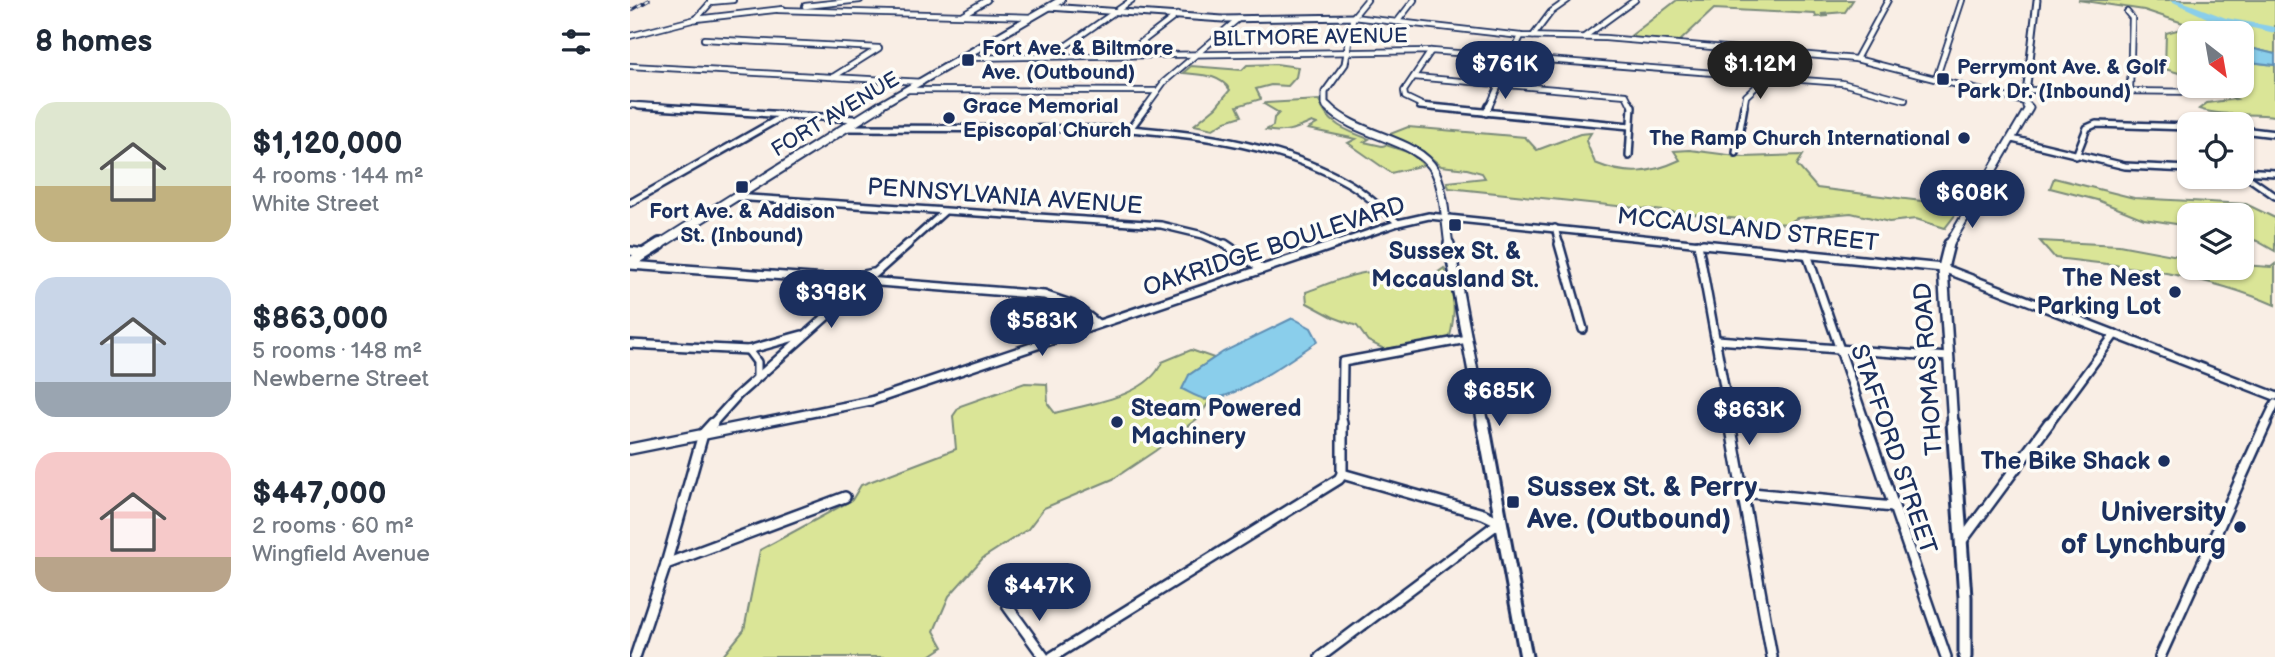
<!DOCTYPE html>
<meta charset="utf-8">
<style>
:root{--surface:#fff;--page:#f2f2f3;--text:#1f2937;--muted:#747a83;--accent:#1b2f5e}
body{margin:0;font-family:"Balsamiq Sans",sans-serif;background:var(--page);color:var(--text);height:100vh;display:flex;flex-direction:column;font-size:26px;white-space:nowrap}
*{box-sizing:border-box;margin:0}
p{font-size:23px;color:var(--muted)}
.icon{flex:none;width:38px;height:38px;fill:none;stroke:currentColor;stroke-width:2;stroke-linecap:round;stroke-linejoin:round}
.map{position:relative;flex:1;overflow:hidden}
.drawer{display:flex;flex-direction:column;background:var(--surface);width:630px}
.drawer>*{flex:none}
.needle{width:46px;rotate:149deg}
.fabs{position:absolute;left:1547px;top:21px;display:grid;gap:14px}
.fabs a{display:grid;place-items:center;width:77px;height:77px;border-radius:14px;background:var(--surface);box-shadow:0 2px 5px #0004;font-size:35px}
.price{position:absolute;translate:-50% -60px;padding:0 16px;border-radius:24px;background:var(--accent);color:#fff;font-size:23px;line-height:46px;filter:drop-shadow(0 2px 4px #0008)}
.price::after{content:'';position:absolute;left:50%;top:42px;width:21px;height:16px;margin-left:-10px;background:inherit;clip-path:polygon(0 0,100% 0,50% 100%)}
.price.active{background:#222;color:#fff}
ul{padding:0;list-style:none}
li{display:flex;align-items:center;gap:21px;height:175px;padding:0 35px}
li span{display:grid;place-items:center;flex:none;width:196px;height:140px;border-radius:21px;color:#555}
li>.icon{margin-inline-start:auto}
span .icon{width:84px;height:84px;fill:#fffc;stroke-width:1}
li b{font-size:30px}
h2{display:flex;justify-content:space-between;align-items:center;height:84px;padding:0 35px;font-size:30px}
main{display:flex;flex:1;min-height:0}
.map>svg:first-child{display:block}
</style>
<main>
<section class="drawer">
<h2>8 homes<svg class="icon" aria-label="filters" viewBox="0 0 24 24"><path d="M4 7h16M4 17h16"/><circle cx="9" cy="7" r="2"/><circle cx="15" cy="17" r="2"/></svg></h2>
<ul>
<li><span style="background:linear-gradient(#dfe7d0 60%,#c2b280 0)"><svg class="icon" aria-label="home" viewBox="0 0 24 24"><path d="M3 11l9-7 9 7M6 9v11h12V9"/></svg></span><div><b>$1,120,000</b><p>4 rooms · 144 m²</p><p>White Street</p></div></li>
<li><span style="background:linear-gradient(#c9d6e8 75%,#9aa5b1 0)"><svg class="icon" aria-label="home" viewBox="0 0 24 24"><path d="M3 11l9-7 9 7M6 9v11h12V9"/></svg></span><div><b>$863,000</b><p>5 rooms · 148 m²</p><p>Newberne Street</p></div></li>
<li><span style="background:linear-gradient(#f6c9c9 75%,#b9a48a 0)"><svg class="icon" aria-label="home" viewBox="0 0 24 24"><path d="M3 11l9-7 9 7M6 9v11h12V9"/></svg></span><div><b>$447,000</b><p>2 rooms · 60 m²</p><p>Wingfield Avenue</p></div></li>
</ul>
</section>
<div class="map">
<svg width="1645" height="657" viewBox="0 0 1645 657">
<rect width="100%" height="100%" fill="#f9eee5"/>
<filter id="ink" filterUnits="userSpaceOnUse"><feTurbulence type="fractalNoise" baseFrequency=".0143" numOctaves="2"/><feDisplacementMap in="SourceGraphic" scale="14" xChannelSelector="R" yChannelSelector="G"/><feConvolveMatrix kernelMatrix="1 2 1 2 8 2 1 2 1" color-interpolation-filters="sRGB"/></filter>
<g filter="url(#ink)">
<g fill="#dae597" stroke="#7a8a7a" stroke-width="2">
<polygon points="1047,0 1223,0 1215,12 1191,14 1199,16 1186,17 1185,14 1084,9 1050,41 998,38"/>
<polygon points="1448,0 1645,0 1645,54 1612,46 1612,33 1559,33 1559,76 1535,69 1536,33 1562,26 1514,10"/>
<path d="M1612 61 1645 65V116C1620 113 1593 117 1569 109L1577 103 1606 99 1589 92 1601 87 1598 86H1612Z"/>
<path d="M646 64 668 67 666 77 658 86 641 85 626 89 631 99 607 106 612 116 596 121 583 129 564 125 586 107 600 90C590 74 570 75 553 73L561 66 612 70 617 65Z"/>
<path d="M689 100C695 123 719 132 739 139L734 142 752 146 756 145 780 153 794 165 761 173 718 143 726 139 678 129 687 124 682 122C667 129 652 134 636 130L643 126 644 118 649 113 634 104 636 103Z"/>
<path d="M778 127 895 137 907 150 950 134 961 133 956 141 965 163C996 176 1020 174 1050 160L1044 151 1060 150 1114 157 1173 155 1167 165 1187 188 1332 206 1315 228 1286 219 1259 222 1221 213 1167 218 1157 224 819 188 817 182 855 178 852 173 837 169 811 166 793 151 755 136Z"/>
<polygon points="1424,178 1504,198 1616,204 1645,218 1645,251 1627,241 1612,236 1612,215 1559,215 1559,226 1514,219 1467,200 1420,188"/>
<path d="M1410 241 1489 245 1559 258V268H1612V265L1641 267 1645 264V305C1577 275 1499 266 1425 258Z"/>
<path d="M814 268C826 291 826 315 819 340L754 349 738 341 727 326 703 317 677 303 676 292C709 280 749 259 780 282L797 280Z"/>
<path d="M561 350 584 358 559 375 575 400 581 399 568 418 525 451 483 479 414 508 398 529 353 558 319 596 304 631 313 647 298 657H92L114 630 130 550 222 500 231 485 326 449 323 416 330 406 395 383 417 384 418 404 425 413C458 404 518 397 532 362Z"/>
</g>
<g fill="#8aceeb" stroke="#5e8eb3" stroke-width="2">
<polygon points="1612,46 1645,54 1645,65 1612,61"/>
<path d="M663 318 681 328 688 341C664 357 604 401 577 399 569 399 559 392 552 389L559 375 593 352Z"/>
</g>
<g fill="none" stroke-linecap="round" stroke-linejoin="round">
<polygon fill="#8aceeb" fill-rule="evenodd" points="1539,0 1549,0 1596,18 1645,27 1645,33 1577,18"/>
<defs>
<g id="minor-far3">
<polyline points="80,2 103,0"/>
<polyline points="175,6 230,0"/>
<polyline points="148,10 402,17"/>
<polyline points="1497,12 1502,18 1500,91"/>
<polyline points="333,14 357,0"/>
<polyline points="723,17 891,36 975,38 1226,59 1395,102"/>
<polyline points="723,17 737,0"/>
<polyline points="66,19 83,0"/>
<polyline points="767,22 784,0"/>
<polyline points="0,36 66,19 153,9"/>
<polyline points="903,36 921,12 938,0"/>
<polyline points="954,37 1005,0"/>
<polyline points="74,39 249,48 203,77"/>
<polyline points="496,54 547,15"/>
<polyline points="421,56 502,0"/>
<polyline points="335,58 801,51 1212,83 1275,100"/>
<polyline points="1226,59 1258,0"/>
<polyline points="0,66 292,82"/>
<polyline points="784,77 996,95 1002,107"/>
<polyline points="1306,79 1332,0"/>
<polyline points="278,90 526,91"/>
<polyline points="1396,90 1579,92"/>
<polyline points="0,105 37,107"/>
<polyline points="516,107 534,82 608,19"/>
<polyline points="796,107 775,97 774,91 801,51"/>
<polyline points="859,107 891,36"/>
<polyline points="1114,107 1116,96 1163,53"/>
</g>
<g id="minor-far2">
<polyline points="9,106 226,119"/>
<polyline points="790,106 1000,126"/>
<polyline points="856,113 859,106"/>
<path d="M214 128 500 129C573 135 653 146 718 183 736 193 752 210 768 223"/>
<polyline points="500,129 517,106"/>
<polyline points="1612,130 1645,134"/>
<polyline points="1382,139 1495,166 1559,169"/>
<polyline points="1106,153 1114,106"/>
<polyline points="999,156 1002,106"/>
<polyline points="1446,156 1457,128 1466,124 1559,127"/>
<polyline points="1612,171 1645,173"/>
<polyline points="1612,173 1645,196"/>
<polyline points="104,197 531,225 573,235 598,246"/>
<polyline points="0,203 155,115"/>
<polyline points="925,228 930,246"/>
<polyline points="276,246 314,212"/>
<polyline points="701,246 768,223 799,216 1091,246"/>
</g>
<g id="minor-far1">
<polyline points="595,244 632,269"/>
<polyline points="929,244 953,329"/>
<polyline points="1068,244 1101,425"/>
<polyline points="1073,244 1313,268 1645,396"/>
<polyline points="0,251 14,253"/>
<polyline points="1177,254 1236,425"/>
<polyline points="0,265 210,280 243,273"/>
<polyline points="236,281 414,295 443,305 468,324"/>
<polyline points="1087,340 1318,357"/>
<polyline points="0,344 118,350 172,335"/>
<polyline points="118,350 127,362 127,377"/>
<polyline points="81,425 108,395 278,244"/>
<polyline points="121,425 241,401 707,244"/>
<polyline points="712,425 713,362 837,339"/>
<polyline points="1418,425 1485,334"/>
<polyline points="1635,425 1645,404"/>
</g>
<g id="minor">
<polyline points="1100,423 1142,657"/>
<polyline points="1235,423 1316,657"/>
<polyline points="0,449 130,423"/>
<polyline points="1112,492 1263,507"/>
<polyline points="1331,542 1419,423"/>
<polyline points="36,564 215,497"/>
<polyline points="378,607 414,657"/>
<polyline points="5,657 36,564 73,434 83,423"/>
<polyline points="422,657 709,479 712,474 712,423"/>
<polyline points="690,657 870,522 853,514 712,474"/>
<polyline points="1530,657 1636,423"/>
</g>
<g id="tertiary-far3">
<polyline points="419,7 593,19 723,17 715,64 695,92 695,104 698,107"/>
<polyline points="1399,107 1395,102 1407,0"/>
</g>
<g id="tertiary-far2">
<path d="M697 106C726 137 788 138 805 171 814 189 816 225 819 246"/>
<polyline points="1318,246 1399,108 1397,106"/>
</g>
<g id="tertiary-far1">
<polyline points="819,244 853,425"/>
<polyline points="1319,244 1313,268 1323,425"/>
</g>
<g id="tertiary">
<polyline points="853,423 896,657"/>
<polyline points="1323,423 1335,597 1335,657"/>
</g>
<polyline id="primary-far2" points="247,107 431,0"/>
<polyline id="primary-far1" points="27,246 250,106"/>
<polyline id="primary" points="0,263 30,244"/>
</defs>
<use href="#minor-far3" stroke="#1b2f5e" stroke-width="8"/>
<use href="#minor-far2" stroke="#1b2f5e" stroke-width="10"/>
<use href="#minor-far1" stroke="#1b2f5e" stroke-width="12"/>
<use href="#minor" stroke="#1b2f5e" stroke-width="14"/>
<use href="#tertiary-far3" stroke="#1b2f5e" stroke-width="9"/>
<use href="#tertiary-far2" stroke="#1b2f5e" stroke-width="11"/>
<use href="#tertiary-far1" stroke="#1b2f5e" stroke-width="14"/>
<use href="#tertiary" stroke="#1b2f5e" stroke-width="17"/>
<use href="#primary-far2" stroke="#1b2f5e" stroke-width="10"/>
<use href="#primary-far1" stroke="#1b2f5e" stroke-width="12"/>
<use href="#primary" stroke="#1b2f5e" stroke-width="16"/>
<use href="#minor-far3" stroke="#fdfcf7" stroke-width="4.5"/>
<use href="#minor-far2" stroke="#fdfcf7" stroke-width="5"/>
<use href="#minor-far1" stroke="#fdfcf7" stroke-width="7"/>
<use href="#minor" stroke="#fdfcf7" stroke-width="9"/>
<use href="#tertiary-far3" stroke="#fdfcf7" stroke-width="5"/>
<use href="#tertiary-far2" stroke="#fdfcf7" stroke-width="7"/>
<use href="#tertiary-far1" stroke="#fdfcf7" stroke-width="9"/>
<use href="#tertiary" stroke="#fdfcf7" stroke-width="11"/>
<use href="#primary-far2" stroke="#fdfcf7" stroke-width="6"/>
<use href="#primary-far1" stroke="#fdfcf7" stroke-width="8"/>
<use href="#primary" stroke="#fdfcf7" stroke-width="10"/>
<defs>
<polyline id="rail" points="0,11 19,0"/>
</defs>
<use href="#rail" stroke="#1b2f5e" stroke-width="3.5"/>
<use href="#rail" stroke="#fdfcf7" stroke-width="2" stroke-dasharray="4.5" stroke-linecap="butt"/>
</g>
</g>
<g fill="#1b2f5e" stroke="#fdfcf7" stroke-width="2.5">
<rect x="331" y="53" width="14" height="14" rx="3.5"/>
<rect x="1306" y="72" width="14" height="14" rx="3.5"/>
<circle cx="319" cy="118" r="7"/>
<circle cx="1334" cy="138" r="7"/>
<rect x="105" y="180" width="14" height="14" rx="3.5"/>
<rect x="818" y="218" width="14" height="14" rx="3.5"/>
<circle cx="1545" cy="292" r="7"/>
<circle cx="487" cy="422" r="7"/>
<circle cx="1534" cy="461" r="7"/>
<rect x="876" y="495" width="14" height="14" rx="3.5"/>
<circle cx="1610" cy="527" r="7"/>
</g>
<g text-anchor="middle" stroke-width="7" stroke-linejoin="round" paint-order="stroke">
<g font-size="21" fill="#1b2f5e" stroke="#fdfcf7">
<text transform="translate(680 37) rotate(-1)" y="7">BILTMORE AVENUE</text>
<text transform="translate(205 114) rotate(-31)" y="7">FORT AVENUE</text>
</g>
<g font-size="21" font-weight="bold" fill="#1b2f5e" stroke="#fdfcf7" text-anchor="start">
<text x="352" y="55">Fort Ave. &amp; Biltmore<tspan x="352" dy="24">Ave. (Outbound)</tspan></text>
<text x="1327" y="74">Perrymont Ave. &amp; Golf<tspan x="1327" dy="24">Park Dr. (Inbound)</tspan></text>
<text x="333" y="113">Grace Memorial<tspan x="333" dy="24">Episcopal Church</tspan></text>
<text x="1320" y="145" text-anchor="end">The Ramp Church International</text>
<text x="112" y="218" text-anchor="middle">Fort Ave. &amp; Addison<tspan x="112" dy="24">St. (Inbound)</tspan></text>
</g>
<g font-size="24" fill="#1b2f5e" stroke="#fdfcf7">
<text transform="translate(375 196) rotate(4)" y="8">PENNSYLVANIA AVENUE</text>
<text transform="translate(1118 229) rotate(6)" y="8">MCCAUSLAND STREET</text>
<text transform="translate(644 246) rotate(-18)" y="8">OAKRIDGE BOULEVARD</text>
<text transform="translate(1298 369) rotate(-94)" y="8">THOMAS ROAD</text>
<text transform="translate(1264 449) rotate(71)" y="8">STAFFORD STREET</text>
</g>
<g font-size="24" font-weight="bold" fill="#1b2f5e" stroke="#fdfcf7" text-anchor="end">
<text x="825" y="259" text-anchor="middle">Sussex St. &amp;<tspan x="825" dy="28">Mccausland St.</tspan></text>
<text x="1531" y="286">The Nest<tspan x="1531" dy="28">Parking Lot</tspan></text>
<text x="501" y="416" text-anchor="start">Steam Powered<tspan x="501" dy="28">Machinery</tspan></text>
<text x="1520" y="469">The Bike Shack</text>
</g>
<g font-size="28" font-weight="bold" fill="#1b2f5e" stroke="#fdfcf7" text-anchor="start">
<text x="897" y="496">Sussex St. &amp; Perry<tspan x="897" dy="32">Ave. (Outbound)</tspan></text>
<text x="1596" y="521" text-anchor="end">University<tspan x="1596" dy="32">of Lynchburg</tspan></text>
</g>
</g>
</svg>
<div class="fabs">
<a><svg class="needle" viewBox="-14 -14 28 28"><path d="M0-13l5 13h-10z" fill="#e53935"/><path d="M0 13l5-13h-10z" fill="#747a83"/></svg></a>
<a><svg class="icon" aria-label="locate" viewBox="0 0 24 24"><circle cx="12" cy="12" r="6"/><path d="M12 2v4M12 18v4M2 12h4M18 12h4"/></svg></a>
<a><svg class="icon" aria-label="layers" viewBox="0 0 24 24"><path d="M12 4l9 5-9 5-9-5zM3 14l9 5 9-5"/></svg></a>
</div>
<b class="price" style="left:875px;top:101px">$761K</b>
<b class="price active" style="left:1130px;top:101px">$1.12M</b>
<b class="price" style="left:1342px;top:230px">$608K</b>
<b class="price" style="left:201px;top:330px">$398K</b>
<b class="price" style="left:412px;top:358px">$583K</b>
<b class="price" style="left:869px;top:428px">$685K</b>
<b class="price" style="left:1119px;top:447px">$863K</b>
<b class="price" style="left:409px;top:623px">$447K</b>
</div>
</main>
